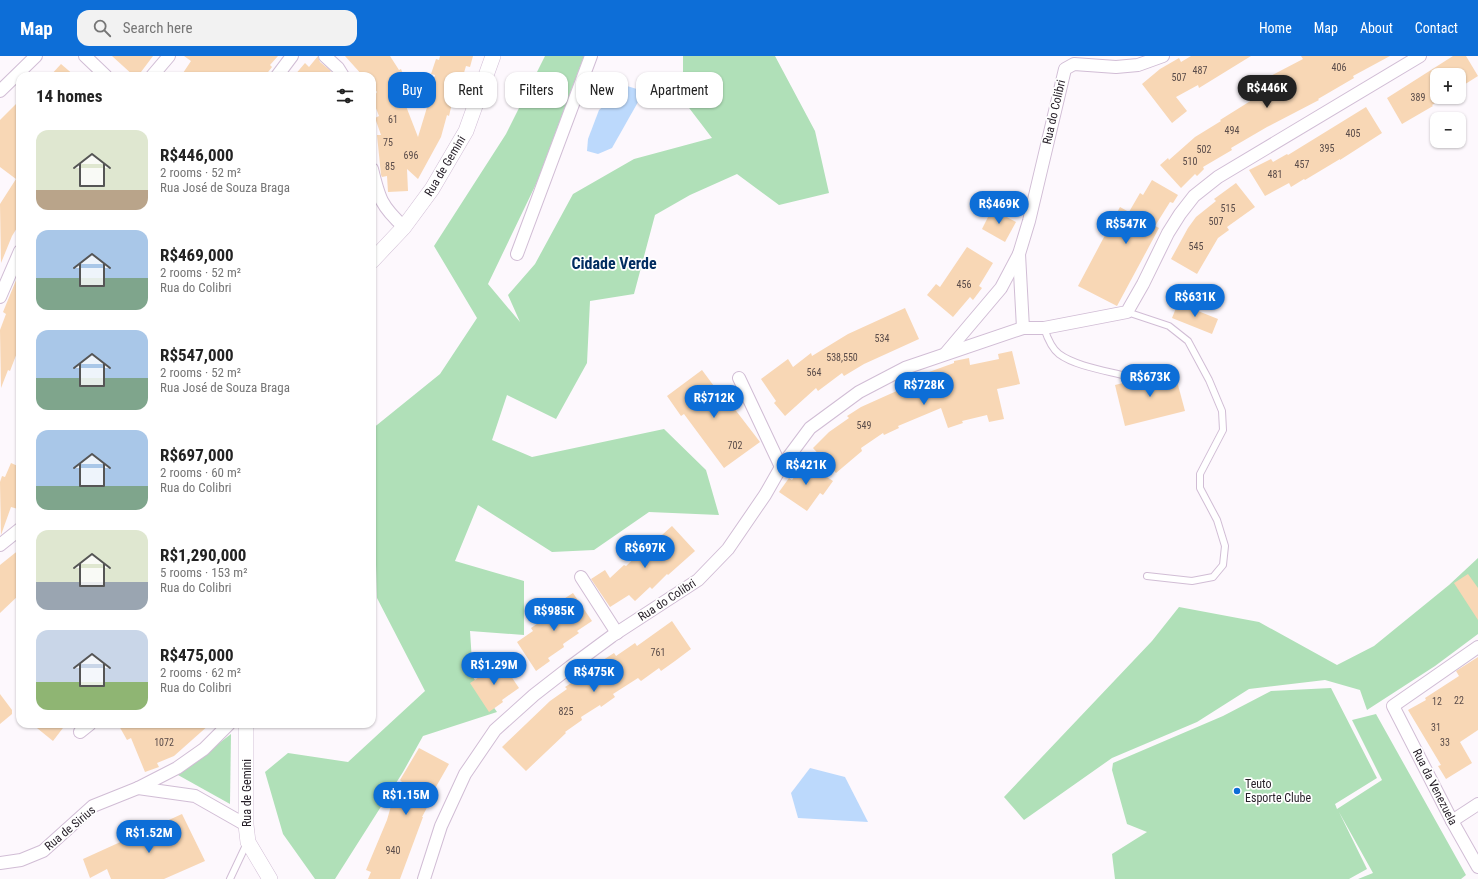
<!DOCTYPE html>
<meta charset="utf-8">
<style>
:root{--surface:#fff;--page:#f2f2f2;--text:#222;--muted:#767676;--accent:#0d6ed7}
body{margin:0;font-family:"Roboto Condensed",sans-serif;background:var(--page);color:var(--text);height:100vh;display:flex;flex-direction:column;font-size:15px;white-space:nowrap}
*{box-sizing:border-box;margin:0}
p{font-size:13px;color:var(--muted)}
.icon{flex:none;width:22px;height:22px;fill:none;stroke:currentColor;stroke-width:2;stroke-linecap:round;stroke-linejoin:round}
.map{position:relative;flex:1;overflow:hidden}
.drawer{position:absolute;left:16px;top:16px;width:360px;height:656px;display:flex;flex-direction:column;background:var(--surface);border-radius:12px;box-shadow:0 1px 3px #0004}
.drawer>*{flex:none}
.guide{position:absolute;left:388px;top:16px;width:380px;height:36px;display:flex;gap:8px}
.buttons{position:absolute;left:1430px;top:12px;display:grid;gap:8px}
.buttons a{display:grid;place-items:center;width:36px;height:36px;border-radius:8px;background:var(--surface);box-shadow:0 1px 3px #0004;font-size:20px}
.price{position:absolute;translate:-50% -34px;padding:0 9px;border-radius:14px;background:var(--accent);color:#fff;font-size:13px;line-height:26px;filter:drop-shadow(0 1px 2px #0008)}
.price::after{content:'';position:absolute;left:50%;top:24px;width:12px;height:9px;margin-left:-6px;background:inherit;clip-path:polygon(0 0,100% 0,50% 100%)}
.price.on{background:#222;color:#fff}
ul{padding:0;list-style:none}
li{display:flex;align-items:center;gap:12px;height:100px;padding:0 20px}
li span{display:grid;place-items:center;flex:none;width:112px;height:80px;border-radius:12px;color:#555}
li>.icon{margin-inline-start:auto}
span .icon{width:48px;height:48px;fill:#fffc;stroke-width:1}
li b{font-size:17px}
h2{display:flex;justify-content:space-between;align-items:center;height:48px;padding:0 20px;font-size:17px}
.pill{padding:0 14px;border-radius:12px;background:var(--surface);box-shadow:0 1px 3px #0004;font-size:14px;line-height:36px}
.pill.on{background:var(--accent);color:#fff}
header{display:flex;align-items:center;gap:24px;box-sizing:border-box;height:56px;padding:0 20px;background:var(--accent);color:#fff}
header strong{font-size:19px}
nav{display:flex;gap:22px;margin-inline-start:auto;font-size:14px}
.search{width:280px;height:36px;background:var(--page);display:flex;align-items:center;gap:10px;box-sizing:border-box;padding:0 14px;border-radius:12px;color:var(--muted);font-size:15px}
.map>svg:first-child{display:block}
</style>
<header>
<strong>Map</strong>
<div class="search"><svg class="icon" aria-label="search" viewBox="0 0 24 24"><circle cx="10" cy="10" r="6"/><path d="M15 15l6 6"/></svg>Search here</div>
<nav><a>Home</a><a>Map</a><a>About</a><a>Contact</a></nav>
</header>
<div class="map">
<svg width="1478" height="823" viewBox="0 0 1478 823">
<rect width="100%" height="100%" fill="#fdf8fd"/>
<g fill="#b0e0b8">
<polygon points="545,0 584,0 537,126 488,228 520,266 508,239 535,208 573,138 634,103 712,82 683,44 683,0 775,0 815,75 829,137 779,149 737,118 690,139 655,159 634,238 590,245 587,307 556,363 507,339 492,384 532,401 664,373 706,414 719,459 649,456 594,494 552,496 478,449 455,505 524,525 524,579 470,575 473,621 497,656 423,680 403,716 335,823 315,823 283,778 265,716 288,697 348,706 425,635 377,542 372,373 440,318 477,262 434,190 506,78"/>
<polygon points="1478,502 1478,578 1435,610 1367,654 1360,634 1325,624 1249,633 1197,666 1112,702 1024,764 1004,741 1152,585 1179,551 1259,566 1337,609 1374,590 1449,529"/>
<polygon points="1331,632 1377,722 1335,748 1337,753 1382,724 1352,664 1376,658 1466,819 1461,823 1358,823 1373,817 1339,756 1367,813 1349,823 1115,823 1112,798 1147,776 1127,768 1112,714 1113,707 1223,660 1271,635"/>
<polygon points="231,678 230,748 178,719"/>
</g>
<g fill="#bcd9fc">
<polygon points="627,30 640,34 638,46 612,92 598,98 587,95 588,83 599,54"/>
<polygon points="810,712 845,721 868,766 798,762 791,737"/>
</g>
<g fill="#f8d7b5">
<polygon points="112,0 153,0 138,20 134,20"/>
<polygon points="184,0 278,0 270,9 272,11 265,20 181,20 191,5"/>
<polygon points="318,0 320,6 331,15 327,20 294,20 305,7 309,11"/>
<polygon points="345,0 390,0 399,14 401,13 406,26 403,28 409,43 404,45 418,81 432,35 430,35 435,19 431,18 436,3 439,4 440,0 473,0 470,11 466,10 461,27 457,26 449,60 447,59 441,81 418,123 407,113 408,135 388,136 387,120 382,121 381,119 377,79 381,79 375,62 379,60 372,42 375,41 375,39 377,36 372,30 372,20 363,20"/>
<polygon points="1191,0 1251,0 1199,32 1198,29 1176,41 1187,55 1172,67 1142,28 1160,13 1179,2 1181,6"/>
<polygon points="1301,0 1390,0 1353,20 1354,22 1318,43 1319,44 1267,71 1231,92 1232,94 1203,111 1204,113 1197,120 1195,118 1181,132 1160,109 1168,102 1169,104 1195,81 1221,65 1220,64 1252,44 1246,33 1303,3"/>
<polygon points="1453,0 1466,0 1478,20 1459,32 1459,19 1437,19 1437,41 1445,41 1432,49 1433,50 1402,68 1387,42"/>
<polygon points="61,8 75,20 50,20"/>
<polygon points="20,44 20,167 12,180 1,207 0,148 16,123 0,111 0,64"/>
<polygon points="1366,51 1382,77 1340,104 1340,103 1305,124 1304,123 1291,131 1289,127 1265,140 1249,114 1271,103 1273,106 1287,98 1288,99"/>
<polygon points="1152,124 1178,139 1173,147 1170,146 1155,170 1159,172 1117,250 1078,230 1120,151 1129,156 1140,137 1143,139"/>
<polygon points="1236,127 1255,151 1227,171 1229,174 1218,182 1197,218 1171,203 1188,172 1196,161 1216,145 1214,143"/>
<polygon points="992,153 1016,166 1005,186 982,173"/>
<polygon points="967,191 993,207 979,230 982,232 973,244 970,241 953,261 927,239 936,228 940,231"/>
<polygon points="19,217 20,289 10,315 8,314 1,332 0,274 6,258 3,256"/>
<polygon points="1178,247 1218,263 1212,278 1172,262"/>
<polygon points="905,252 919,283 864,308 844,320 842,317 818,335 816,332 785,360 774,347 776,345 761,323 788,303 793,311 811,297 812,300 848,278"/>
<polygon points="1012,295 1020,328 997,333 1004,363 989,366 987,359 962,365 963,367 948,372 941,352 898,370 899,372 884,379 883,377 861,392 862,395 836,417 813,392 829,376 849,362 847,360 861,351 930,320 929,316 954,307 954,305 969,302 970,309 999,303 998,298"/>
<polygon points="702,314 725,345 727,343 760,386 724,412 684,358 681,360 667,340"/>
<polygon points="1174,314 1185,355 1125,370 1115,329"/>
<polygon points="805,406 833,425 823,439 820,437 807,455 779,436 789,422 792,424"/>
<polygon points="11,407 20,411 20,447 18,453 11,451 1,479 0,426 2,420 5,421"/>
<polygon points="672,470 695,495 668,519 667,518 652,533 650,531 635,545 629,539 610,551 591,523 605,514 610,522 624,509 626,510 641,496 642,497"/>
<polygon points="20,493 20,538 0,557 0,509"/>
<polygon points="1468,518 1478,532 1478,564 1454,527"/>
<polygon points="573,537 592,565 577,575 579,577 563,588 564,591 548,602 550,605 536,615 517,586 533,575 531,572 547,561 546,559 561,548 559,546"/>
<polygon points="672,565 691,593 675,605 661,615 659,612 641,625 638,622 613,638 615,641 601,651 600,649 581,661 582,664 565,676 566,677 526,715 502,691 550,645 567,633 565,631 579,622 580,623 601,609 600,606 614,597 616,600 635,587 637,590"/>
<polygon points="1478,601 1478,674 1460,686 1472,707 1446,723 1438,710 1441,709 1408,654 1426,644 1425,642 1459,620 1456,615"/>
<polygon points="500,604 519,632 502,644 503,646 489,656 470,627 487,616 485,613"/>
<polygon points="0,638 12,654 12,658 0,668"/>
<polygon points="32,668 66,668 53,685"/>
<polygon points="118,668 210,668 174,700 157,707 159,711 145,716 131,682 127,684"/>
<polygon points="419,692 449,708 429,743 431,744 422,761 423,761 400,823 368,823 371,816 366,814 387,764 393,743 402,726 400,724"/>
<polygon points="182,758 205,805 164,823 111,823 107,813 90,822 83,803"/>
</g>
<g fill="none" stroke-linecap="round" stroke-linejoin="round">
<defs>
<g id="service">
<polyline points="1127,256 1169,270 1188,285 1209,324 1222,355 1223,374 1200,418 1200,432 1217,464 1225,490 1223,509 1213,521 1192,525 1147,520"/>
<path d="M1044 272C1047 281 1051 292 1059 298 1075 310 1107 315 1126 320"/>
<polyline points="230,823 247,787"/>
</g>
<g id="minor">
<polyline points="85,0 106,20"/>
<polyline points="325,0 338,12 343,20"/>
<polyline points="152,20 169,0"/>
<polyline points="277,20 292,0"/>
<polyline points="0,35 36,0"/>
<path d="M372 113C379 142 381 150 404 171"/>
<polyline points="517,198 591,0"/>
<polyline points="0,241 20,195"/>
<polyline points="1023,272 1019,198 1029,165 1065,13 1074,8 1116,11 1138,9 1163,0"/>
<polyline points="946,297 1001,232 1019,198"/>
<polyline points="739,322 781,411"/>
<polyline points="0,489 20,473"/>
<polyline points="581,521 617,577"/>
<polyline points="1478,591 1393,650 1452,765 1478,811"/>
<polyline points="229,668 204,693 177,712 138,732 195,740 246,769"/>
<polyline points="80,676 90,668"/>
<polyline points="1452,765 1478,748"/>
<polyline points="0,807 21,804 43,795 93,750 138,732"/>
<polyline points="424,823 441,770 465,718 495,674 534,639 570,611 612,580 698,524 728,493 765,439 781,411 810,372 859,336 905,312 1023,272 1044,272 1127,256 1143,228 1168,177 1180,158 1194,140 1218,121 1420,0"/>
</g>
<g id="tertiary">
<polyline points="372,205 404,171 432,133 466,75 493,0"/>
<polyline points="246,668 246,769 248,786 270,823"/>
</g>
</defs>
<use href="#service" stroke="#d1bdd5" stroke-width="8"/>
<use href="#minor" stroke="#d1bdd5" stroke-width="14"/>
<use href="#tertiary" stroke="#d1bdd5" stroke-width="16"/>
<use href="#service" stroke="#fff" stroke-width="6"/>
<use href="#minor" stroke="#fff" stroke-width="12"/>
<use href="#tertiary" stroke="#fff" stroke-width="15"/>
</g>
<circle fill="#0d6ed7" stroke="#fff" stroke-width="1.5" cx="1237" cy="735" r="4"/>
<g text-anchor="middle" stroke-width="3.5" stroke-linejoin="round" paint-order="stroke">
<g font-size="10" fill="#5a4c4a">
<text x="1339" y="15">406</text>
<text x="1200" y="18">487</text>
<text x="1179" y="25">507</text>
<text x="1418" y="45">389</text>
<text x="393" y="67">61</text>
<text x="1232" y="78">494</text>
<text x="1353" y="81">405</text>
<text x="388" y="90">75</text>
<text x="1327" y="96">395</text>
<text x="1204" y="97">502</text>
<text x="411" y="103">696</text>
<text x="1190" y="109">510</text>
<text x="1302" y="112">457</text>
<text x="390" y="114">85</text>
<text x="1275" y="122">481</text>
<text x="1228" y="156">515</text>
<text x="1216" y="169">507</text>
<text x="1196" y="194">545</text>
<text x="964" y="232">456</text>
<text x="882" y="286">534</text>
<text x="842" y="305">538,550</text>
<text x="814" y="320">564</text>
<text x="864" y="373">549</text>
<text x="735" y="393">702</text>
<text x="658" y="600">761</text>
<text x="1459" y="648">22</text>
<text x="1437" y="649">12</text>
<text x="566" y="659">825</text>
<text x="1436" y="675">31</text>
<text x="164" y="690">1072</text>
<text x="1445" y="690">33</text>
<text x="393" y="798">940</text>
</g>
<g font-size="12" fill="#251e27" stroke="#fff">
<text transform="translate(1054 56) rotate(-77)" y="4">Rua do Colibri</text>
<text transform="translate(445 110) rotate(-59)" y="4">Rua de Gemini</text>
<text transform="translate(667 544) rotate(-33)" y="4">Rua do Colibri</text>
<text transform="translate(1435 731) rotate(63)" y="4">Rua da Venezuela</text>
<text transform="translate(247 737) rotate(-90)" y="4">Rua de Gemini</text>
<text transform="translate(70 772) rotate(-40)" y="4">Rua de Sirius</text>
</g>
<g font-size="12" fill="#251e27" stroke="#fff" text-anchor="start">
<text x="1245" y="732">Teuto<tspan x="1245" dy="14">Esporte Clube</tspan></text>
</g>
<g font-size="16" font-weight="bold" fill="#022d60" stroke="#fff">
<text x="614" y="213">Cidade Verde</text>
</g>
</g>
</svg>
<div class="buttons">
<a>+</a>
<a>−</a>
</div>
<b class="price on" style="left:1267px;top:53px">R$446K</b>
<b class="price" style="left:999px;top:169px">R$469K</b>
<b class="price" style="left:1126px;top:189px">R$547K</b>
<b class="price" style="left:1195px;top:262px">R$631K</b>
<b class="price" style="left:1150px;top:342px">R$673K</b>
<b class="price" style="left:924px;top:350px">R$728K</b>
<b class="price" style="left:714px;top:363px">R$712K</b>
<b class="price" style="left:806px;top:430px">R$421K</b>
<b class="price" style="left:645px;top:513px">R$697K</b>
<b class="price" style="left:554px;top:576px">R$985K</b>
<b class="price" style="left:494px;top:630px">R$1.29M</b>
<b class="price" style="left:594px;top:637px">R$475K</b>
<b class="price" style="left:406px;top:760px">R$1.15M</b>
<b class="price" style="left:149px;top:798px">R$1.52M</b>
<div class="guide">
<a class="pill on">Buy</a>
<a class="pill">Rent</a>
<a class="pill">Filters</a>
<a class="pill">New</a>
<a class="pill">Apartment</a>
</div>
<section class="drawer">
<h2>14 homes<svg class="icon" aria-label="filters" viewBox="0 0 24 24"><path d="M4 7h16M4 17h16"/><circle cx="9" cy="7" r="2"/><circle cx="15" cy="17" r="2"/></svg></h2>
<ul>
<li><span style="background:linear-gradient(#dfe7d0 75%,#b9a48a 0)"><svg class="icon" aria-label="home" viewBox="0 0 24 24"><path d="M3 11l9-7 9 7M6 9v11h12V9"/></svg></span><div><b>R$446,000</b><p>2 rooms · 52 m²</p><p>Rua José de Souza Braga</p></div></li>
<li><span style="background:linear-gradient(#a9c7e8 60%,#7fa58c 0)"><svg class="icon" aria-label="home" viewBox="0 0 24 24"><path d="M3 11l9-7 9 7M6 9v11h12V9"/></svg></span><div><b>R$469,000</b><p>2 rooms · 52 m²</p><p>Rua do Colibri</p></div></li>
<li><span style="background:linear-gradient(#a9c7e8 60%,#7fa58c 0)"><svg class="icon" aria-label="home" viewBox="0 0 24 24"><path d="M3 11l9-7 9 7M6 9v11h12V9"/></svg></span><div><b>R$547,000</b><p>2 rooms · 52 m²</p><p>Rua José de Souza Braga</p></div></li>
<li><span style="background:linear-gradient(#a9c7e8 70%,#7fa58c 0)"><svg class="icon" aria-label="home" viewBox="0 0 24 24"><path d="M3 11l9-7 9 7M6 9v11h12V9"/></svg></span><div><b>R$697,000</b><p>2 rooms · 60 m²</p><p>Rua do Colibri</p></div></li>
<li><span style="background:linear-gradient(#dfe7d0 65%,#9aa5b1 0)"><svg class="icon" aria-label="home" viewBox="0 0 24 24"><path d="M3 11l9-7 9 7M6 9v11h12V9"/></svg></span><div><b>R$1,290,000</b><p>5 rooms · 153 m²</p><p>Rua do Colibri</p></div></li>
<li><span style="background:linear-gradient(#c9d6e8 65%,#8fb573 0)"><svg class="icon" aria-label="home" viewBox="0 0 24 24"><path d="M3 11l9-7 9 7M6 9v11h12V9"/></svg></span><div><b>R$475,000</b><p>2 rooms · 62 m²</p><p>Rua do Colibri</p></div></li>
</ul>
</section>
</div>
